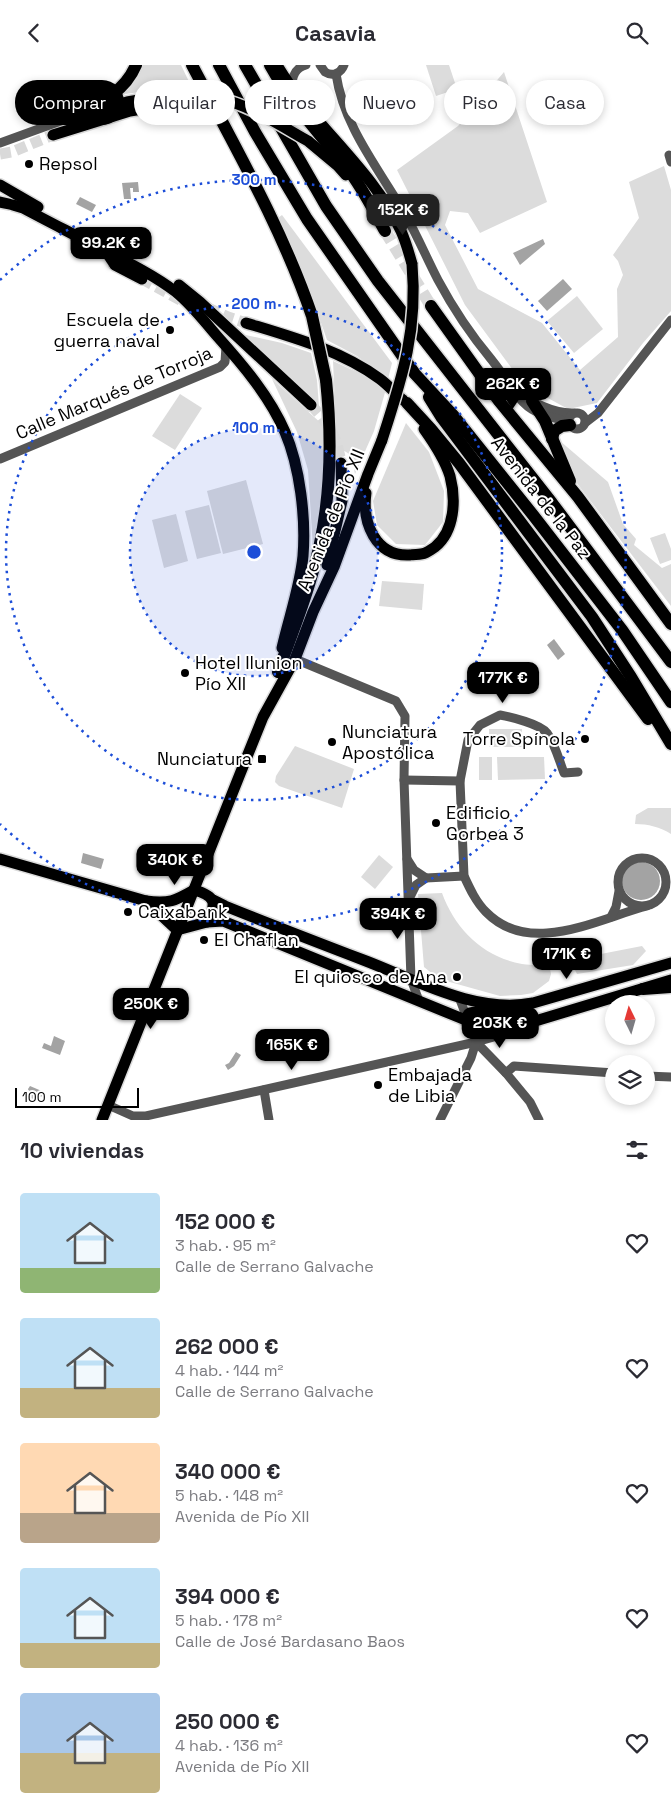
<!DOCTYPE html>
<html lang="es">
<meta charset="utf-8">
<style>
:root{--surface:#fff;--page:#f2f2f3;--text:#2b2b33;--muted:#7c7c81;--accent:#000}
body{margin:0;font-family:"Space Grotesk",sans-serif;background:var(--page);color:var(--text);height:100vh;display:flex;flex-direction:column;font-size:19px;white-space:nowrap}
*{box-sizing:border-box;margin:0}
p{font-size:16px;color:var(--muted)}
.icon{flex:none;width:28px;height:28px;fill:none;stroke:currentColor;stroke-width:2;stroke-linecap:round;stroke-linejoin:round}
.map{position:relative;height:1055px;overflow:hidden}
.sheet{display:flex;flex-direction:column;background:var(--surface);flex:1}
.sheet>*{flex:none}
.hud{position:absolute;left:15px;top:15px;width:641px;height:45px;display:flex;gap:10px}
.needle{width:32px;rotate:355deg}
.buttons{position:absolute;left:605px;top:930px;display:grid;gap:10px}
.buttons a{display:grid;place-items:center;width:50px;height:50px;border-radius:50%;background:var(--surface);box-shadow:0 2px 8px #0003;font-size:25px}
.scale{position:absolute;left:15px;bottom:12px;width:124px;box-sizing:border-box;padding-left:5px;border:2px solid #000;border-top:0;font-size:14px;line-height:18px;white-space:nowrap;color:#000;-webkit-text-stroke:4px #fff;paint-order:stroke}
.price{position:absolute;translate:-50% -42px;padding:0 11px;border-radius:10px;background:var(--accent);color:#fff;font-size:16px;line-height:32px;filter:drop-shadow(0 1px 2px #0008)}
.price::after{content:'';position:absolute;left:50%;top:30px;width:15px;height:11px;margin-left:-8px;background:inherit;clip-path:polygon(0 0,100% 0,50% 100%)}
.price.selected{background:#222;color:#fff}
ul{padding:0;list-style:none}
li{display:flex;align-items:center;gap:15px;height:125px;padding:0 20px}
li span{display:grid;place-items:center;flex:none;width:140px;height:100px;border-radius:5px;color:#555}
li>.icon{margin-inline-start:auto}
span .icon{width:60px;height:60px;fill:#fffc;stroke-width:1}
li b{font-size:21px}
h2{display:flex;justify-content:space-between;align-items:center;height:60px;padding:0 20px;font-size:21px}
.tag{padding:0 18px;border-radius:22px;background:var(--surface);box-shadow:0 2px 8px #0003;font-size:18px;line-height:45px}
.tag.selected{background:var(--accent);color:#fff}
header{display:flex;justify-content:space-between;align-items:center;height:65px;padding:0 20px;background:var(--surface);font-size:22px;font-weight:700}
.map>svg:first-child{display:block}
</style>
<header><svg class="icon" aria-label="back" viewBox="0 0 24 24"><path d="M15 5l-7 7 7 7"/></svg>Casavia<svg class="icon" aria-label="search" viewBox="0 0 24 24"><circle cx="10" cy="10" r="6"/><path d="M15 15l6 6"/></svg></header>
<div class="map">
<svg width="671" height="1055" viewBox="0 0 671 1055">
<rect width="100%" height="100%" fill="#fff"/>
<g fill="#dcdcdc">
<polygon points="140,0 181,0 192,23 178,22 125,29"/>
<polygon points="426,0 449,0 457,24 436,31"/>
<polygon points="504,7 547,137 480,168 468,148 450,146 445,160 478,224 542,258 580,305 618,272 617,224 623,210 618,196 613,190 639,153 629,117 664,101 671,125 671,246 643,278 597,338 568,344 524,320 465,240 397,105 458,61"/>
<polygon points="282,150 392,298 388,314 357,291 327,275 309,223 278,153"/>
<polygon points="577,231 603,264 574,288 547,256"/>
<polygon points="241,269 282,278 311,288 317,315 319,342"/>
<path d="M333 296 361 309 386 324 374 366 355 409C352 393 353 388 337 383Z"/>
<polygon points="272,314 323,360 323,412 313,483 308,405 297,367"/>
<polygon points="180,329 202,343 175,385 152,371"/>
<polygon points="406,358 429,387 444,426 443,457 425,480 396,479 377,460 373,436"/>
<polygon points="560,376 608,417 623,459 636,474 634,480 662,503 671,499 671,541 576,417 562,392 559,378"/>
<polygon points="246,415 263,479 223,489 207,426"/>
<polygon points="209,440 221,488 197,494 185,446"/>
<polygon points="176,449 188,496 164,503 152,455"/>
<polygon points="665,468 671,484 671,495 660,499 650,473"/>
<polygon points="382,516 424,519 422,545 379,541"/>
<rect x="489" y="664" width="33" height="18"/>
<polygon points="295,681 354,704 342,743 279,721 275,717 276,711"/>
<polygon points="492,692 492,715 479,715 479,692"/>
<polygon points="497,692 544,692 545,714 498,715"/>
<path d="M648 743H671V769C660 762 648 759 635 759L636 750Z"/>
<polygon points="379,790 393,802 375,824 361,812"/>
<path d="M442 828C455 864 483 892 522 899 531 900 541 901 549 899L551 909 549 916 533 928 521 930 500 931 439 914 424 902 418 829Z"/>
<polygon points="642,881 646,886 633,900 577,909 570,895"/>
</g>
<g fill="#a3a3a3">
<polygon points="138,117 139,127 133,127 133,123 130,123 131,134 124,134 122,118"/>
<polygon points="80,132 96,140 92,147 76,139"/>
<polygon points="543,174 545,179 520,200 513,188"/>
<polygon points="563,214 572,224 547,246 538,236"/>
<polygon points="554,574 565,589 558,595 547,580"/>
<polygon points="83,788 104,794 101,804 81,798"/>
<circle cx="641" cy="816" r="19"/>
<polygon points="54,971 65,976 60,990 42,983 44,978 51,981"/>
<polygon points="236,987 241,990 234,1001 228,1005 225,1000 229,998"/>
<polygon points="30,1021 44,1027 43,1031 34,1034 30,1033 28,1024"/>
</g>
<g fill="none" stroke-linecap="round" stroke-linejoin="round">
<g stroke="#d9d9d9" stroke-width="11" stroke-dasharray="11 5.5" stroke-linecap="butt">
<polyline points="0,89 12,87 53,70"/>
<polyline points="142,214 184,237"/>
<polyline points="208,243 228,252 246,258"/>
<path d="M311 340C329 359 337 372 341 398"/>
</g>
<polyline stroke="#d9d9d9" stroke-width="12" stroke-dasharray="12 6" stroke-linecap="butt" points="385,166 431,241"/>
<defs>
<g id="major">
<path d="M277 0C312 60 372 103 401 166 406 177 409 188 412 199"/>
<polyline points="84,49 127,37 162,31"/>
<polyline points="53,70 130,46 167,40"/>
<polyline points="308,76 338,101 346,110"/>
<polyline points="0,120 38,142"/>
<polyline points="0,137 9,139"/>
<path d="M13 140 23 143C51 158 79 172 107 187 131 199 155 211 176 227 192 240 204 256 217 271 243 300 270 332 285 367 300 402 306 453 303 491 300 522 289 552 282 583"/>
<polyline points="115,200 142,214"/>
<polyline points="179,220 200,237 311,340"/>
<path d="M246 258C292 272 340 285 380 314 388 320 395 328 403 335"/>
<path d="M366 428C362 457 375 492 410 490 414 489 421 490 425 488 428 487 432 484 435 482 455 466 456 434 450 411 445 395 434 378 424 364"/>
<polyline points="327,500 342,436 341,398"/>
<path d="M0 794 146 836C169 839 175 836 194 825 216 831 217 838 207 857"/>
<path d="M213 835 225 841C272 860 319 878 366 896 418 916 476 949 533 938L671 898"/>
<polyline points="146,836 177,865"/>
<polyline points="177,865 207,857 223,856 468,956 502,958 532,957 671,915"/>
<polyline points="102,1055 240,709 263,652 295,594 313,547 334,502 368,409 382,375"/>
</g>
<g id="highway">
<path d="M192 0C235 82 282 163 312 251"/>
<polyline points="219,0 255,67 307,154 415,309 453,350 533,450 622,565 671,637"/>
<polyline points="245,0 326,141 378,216 552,438 671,597"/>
<path d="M270 0C291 38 320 69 347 103 362 122 373 144 385 166"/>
<path d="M66 54C94 40 123 31 136 0"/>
<polyline points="431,241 499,336 578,432 671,559"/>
<polyline points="429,332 442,353 592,552 631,612 671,679"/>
<polyline points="532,336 545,356 570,416"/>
<polyline points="407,338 431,364 459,398 648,654"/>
<polyline points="552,374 554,366 562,361 570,360"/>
<path d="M278 607C289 576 302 545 311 513 331 449 333 382 326 315"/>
<polyline points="643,924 671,922"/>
</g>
</defs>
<use href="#major" stroke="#dbdbdb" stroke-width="14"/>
<use href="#highway" stroke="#dbdbdb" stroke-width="15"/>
<g stroke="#555" stroke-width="9">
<path d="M320 0 325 7C333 12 341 8 344 0"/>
<path d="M336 9C344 63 380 105 406 151 418 172 427 194 438 215 453 243 471 270 491 294 499 304 506 315 515 324 530 337 554 349 574 348"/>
<path d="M292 22C292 11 295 3 306 0"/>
<polyline points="0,78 66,54"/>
<polyline points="669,90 671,97"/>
<path d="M514 326C531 351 543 348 569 358"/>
<circle cx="577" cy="356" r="8"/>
<polyline points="585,358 598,348 671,255"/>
<polyline points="0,394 220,302 225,297 226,281"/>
<polyline points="295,594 396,636 405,651 404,715 411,914 419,936"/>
<path d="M578 707 564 708C559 695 555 679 547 668 540 659 511 652 500 650L480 660 468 675 460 716 464 811C470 824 476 837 486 847 530 892 597 854 647 841"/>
<polyline points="404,715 460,716"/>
<circle cx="642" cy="817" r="24"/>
<polyline points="407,794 414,805 426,813"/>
<polyline points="409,834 416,820 426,813 464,811"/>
<polyline points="611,852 616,842 619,826"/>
<polyline points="459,932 476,977 506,1008 530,1037 539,1055"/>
<polyline points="506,1008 514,1001 614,1008"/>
<polyline points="646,1011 671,1012"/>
<polyline points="264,1025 269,1055"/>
<polyline points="108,1040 133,1051 146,1051 476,977 511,967 529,958"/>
<polyline points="440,1055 471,993 476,977"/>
</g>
<use href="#major" stroke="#000" stroke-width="11"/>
<use href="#highway" stroke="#000" stroke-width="12"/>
<defs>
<g id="major-bridge">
<path d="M162 31C185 31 210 31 232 37 257 45 285 63 308 76"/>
<polyline points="167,40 205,40"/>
<path d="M382 375C402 313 418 266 412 199"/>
</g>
<polyline id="highway-bridge" points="312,251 326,315"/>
</defs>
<use href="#major-bridge" stroke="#dbdbdb" stroke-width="14" stroke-linecap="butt"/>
<use href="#highway-bridge" stroke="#dbdbdb" stroke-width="15" stroke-linecap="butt"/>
<use href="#major-bridge" stroke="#000" stroke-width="11"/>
<use href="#highway-bridge" stroke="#000" stroke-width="12"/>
</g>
<circle cx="254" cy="487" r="124" fill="#1d4ed8" fill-opacity=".12"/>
<g fill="none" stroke="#1d4ed8" stroke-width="2.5" stroke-dasharray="2.5 5">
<circle cx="254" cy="487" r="124"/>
<circle cx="254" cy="487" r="248"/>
<path d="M0 215A372 372 0 1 1 0 759"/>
</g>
<g fill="#000" stroke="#fff" stroke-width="2">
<circle cx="29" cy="99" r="5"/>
<circle cx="170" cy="265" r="5"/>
<circle cx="185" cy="608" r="5"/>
<circle cx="585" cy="674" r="5"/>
<circle cx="332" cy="677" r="5"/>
<rect x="257" y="689" width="10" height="10" rx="2.5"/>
<circle cx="436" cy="758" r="5"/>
<circle cx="128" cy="847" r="5"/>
<circle cx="204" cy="875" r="5"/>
<circle cx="457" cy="912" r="5"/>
<circle cx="378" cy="1020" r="5"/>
</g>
<g text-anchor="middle" stroke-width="4" stroke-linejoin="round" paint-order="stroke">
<g font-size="18" fill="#000" stroke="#fff" text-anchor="start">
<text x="39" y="105">Repsol</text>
<text x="160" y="261" text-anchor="end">Escuela de<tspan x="160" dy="21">guerra naval</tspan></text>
<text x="195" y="604">Hotel Ilunion<tspan x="195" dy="21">Pío XII</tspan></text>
<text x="342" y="673">Nunciatura<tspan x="342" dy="21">Apostólica</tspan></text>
<text x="575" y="680" text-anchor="end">Torre Spínola</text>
<text x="252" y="700" text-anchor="end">Nunciatura</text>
<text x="446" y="754">Edificio<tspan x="446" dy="21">Gorbea 3</tspan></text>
<text x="138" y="853">Caixabank</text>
<text x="214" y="881">El Chaflan</text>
<text x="447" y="918" text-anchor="end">El quiosco de Ana</text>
<text x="388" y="1016">Embajada<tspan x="388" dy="21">de Libia</tspan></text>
</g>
<g font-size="18" fill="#000" stroke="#fff">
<text transform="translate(114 328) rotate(-23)" y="6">Calle Marqués de Torroja</text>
<text transform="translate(541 433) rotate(52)" y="6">Avenida de la Paz</text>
<text transform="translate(331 455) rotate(-68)" y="6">Avenida de Pío XII</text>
</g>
</g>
<circle cx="254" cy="487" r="8" fill="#1d4ed8" stroke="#fff" stroke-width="2.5"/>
<g font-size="15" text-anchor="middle" font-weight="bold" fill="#1d4ed8" stroke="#fff" stroke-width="4" stroke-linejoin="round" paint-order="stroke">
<text x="254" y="120">300 m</text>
<text x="254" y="244">200 m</text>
<text x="254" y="368">100 m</text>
</g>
</svg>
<div class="buttons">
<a><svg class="needle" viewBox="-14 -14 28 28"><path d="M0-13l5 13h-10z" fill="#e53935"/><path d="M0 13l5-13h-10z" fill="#7c7c81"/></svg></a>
<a><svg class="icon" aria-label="layers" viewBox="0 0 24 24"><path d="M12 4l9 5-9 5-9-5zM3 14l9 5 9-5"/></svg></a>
</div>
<div class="scale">100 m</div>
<b class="price selected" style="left:403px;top:171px">152K €</b>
<b class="price" style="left:111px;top:204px">99.2K €</b>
<b class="price" style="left:513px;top:345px">262K €</b>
<b class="price" style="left:503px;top:639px">177K €</b>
<b class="price" style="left:175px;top:821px">340K €</b>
<b class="price" style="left:398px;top:875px">394K €</b>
<b class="price" style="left:567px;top:915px">171K €</b>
<b class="price" style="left:151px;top:965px">250K €</b>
<b class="price" style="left:500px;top:984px">203K €</b>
<b class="price" style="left:292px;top:1006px">165K €</b>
<div class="hud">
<a class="tag selected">Comprar</a>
<a class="tag">Alquilar</a>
<a class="tag">Filtros</a>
<a class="tag">Nuevo</a>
<a class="tag">Piso</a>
<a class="tag">Casa</a>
</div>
</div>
<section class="sheet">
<h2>10 viviendas<svg class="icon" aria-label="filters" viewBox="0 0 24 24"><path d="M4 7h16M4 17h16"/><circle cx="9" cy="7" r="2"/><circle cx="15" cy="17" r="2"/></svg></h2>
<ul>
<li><span style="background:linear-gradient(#bfe0f5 75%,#8fb573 0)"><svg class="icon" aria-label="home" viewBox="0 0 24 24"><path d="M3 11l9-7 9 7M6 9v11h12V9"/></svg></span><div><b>152 000 €</b><p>3 hab. · 95 m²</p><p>Calle de Serrano Galvache</p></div><svg class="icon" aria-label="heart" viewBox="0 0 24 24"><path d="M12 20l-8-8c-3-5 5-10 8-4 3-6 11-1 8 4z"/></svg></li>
<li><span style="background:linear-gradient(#bfe0f5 70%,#c2b280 0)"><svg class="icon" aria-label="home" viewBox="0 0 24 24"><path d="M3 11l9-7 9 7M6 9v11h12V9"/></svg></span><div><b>262 000 €</b><p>4 hab. · 144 m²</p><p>Calle de Serrano Galvache</p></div><svg class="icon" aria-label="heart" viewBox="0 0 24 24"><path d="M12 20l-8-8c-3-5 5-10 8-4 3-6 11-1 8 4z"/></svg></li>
<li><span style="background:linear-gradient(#ffd9b3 70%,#b9a48a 0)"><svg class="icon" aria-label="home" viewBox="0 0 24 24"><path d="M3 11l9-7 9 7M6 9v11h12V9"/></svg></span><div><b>340 000 €</b><p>5 hab. · 148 m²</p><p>Avenida de Pío XII</p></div><svg class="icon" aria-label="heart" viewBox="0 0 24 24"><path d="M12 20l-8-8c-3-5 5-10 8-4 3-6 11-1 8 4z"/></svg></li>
<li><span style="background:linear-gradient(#bfe0f5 75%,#c2b280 0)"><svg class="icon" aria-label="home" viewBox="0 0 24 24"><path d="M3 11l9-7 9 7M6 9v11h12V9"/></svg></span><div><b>394 000 €</b><p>5 hab. · 178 m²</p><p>Calle de José Bardasano Baos</p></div><svg class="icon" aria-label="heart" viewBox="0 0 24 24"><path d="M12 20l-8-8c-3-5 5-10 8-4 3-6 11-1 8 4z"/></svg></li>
<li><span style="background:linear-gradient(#a9c7e8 60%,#c2b280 0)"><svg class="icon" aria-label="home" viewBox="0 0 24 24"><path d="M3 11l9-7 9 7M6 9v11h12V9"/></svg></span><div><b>250 000 €</b><p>4 hab. · 136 m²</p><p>Avenida de Pío XII</p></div><svg class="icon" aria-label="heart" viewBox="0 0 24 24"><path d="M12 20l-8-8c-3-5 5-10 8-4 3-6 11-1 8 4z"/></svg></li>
</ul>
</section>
